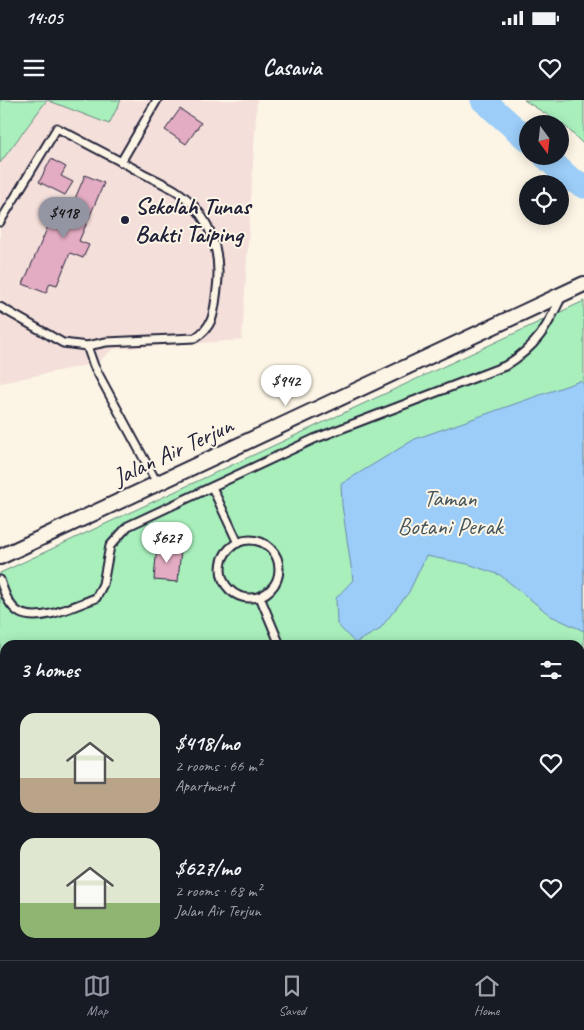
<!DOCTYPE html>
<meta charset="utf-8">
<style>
:root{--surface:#171b24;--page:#20242c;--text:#f1f3f6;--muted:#9ea1a6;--line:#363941;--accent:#9495a2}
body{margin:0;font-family:Caveat,sans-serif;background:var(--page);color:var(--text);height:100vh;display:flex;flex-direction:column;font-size:19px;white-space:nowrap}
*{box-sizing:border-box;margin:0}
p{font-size:16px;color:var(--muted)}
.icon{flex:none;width:28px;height:28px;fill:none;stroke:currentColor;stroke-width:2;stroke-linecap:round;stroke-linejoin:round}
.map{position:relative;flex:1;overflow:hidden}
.panel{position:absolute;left:0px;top:540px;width:585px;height:320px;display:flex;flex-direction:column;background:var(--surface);border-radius:15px 15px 0 0;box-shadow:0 2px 12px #0003}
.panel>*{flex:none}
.needle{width:32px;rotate:165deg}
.controls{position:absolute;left:519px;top:15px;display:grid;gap:10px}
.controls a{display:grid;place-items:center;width:50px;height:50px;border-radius:50%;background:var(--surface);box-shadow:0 2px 12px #0003;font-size:25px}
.price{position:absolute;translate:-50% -42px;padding:0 11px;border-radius:18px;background:#fff;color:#222;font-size:16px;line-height:32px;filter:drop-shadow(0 1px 2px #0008)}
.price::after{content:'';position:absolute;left:50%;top:30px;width:15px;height:11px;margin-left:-8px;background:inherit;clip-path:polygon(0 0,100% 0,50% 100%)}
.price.on{background:var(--accent);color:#111}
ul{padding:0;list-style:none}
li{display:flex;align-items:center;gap:15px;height:125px;padding:0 20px}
li span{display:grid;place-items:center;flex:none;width:140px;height:100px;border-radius:15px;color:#555}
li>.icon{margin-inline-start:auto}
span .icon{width:60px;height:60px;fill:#fffc;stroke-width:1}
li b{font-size:21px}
h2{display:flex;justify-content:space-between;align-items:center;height:60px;padding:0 20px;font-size:21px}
.status{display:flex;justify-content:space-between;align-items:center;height:35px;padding:0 25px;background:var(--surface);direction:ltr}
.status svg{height:14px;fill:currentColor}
header{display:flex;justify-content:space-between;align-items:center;height:65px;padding:0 20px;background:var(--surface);font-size:22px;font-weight:600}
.tab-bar{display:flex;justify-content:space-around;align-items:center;height:70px;border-top:1px solid var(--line);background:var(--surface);font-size:14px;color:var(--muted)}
.tab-bar a{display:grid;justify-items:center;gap:2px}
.tab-bar .on{color:var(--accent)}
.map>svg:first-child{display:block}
</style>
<div class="status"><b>14:05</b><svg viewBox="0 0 49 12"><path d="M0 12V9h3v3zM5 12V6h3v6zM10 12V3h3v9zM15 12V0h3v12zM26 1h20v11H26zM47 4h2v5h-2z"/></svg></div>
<header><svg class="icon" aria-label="menu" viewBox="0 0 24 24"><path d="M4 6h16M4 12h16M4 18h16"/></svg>Casavia<svg class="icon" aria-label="heart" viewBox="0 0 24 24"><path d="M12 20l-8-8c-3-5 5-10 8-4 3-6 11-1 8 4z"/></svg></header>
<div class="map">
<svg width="584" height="860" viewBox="0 0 584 860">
<rect width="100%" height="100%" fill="#fcf5e5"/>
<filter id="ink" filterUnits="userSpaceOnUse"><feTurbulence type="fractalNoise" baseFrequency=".02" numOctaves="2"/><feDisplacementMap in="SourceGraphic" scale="10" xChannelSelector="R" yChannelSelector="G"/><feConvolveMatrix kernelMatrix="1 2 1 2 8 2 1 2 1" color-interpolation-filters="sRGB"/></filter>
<g filter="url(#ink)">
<polygon fill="#f4dfda" points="0,0 257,0 242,240 113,249 97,263 0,283"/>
<g fill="#a8efbc" stroke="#65887c">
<polygon points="0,0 121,0 109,24 47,0 0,63"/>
<polygon points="524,0 584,0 584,45 566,27"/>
<polygon points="584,201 584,605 580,605 580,545 5,545 5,855 360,855 360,860 0,860 0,473"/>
<polygon points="584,769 584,860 539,860 541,855 580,855 580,773"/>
</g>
<polygon fill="#9bcdf8" stroke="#6b89ac" points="580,281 584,284 584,531 551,516 500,475 468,464 426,456 409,492 379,530 355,543 337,524 336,498 353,480 342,405 341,384 415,339"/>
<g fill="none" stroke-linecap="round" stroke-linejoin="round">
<g stroke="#9bcdf8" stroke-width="25">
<polyline points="483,0 528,40"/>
<polyline points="545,56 570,79 584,86"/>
<polyline points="580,626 584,626"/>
<polyline points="373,855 374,860"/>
</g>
</g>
<g fill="#e3acc2" stroke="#22223b">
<polygon points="180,9 201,23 186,44 165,30"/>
<polygon points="51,59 66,67 61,76 73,82 65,95 39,82"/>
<polygon points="85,75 104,83 79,141 89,145 83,158 70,153 57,185 50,183 46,193 23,184 53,115 66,120"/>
<polygon points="157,445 181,448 178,482 154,480"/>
</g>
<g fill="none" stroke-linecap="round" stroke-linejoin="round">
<defs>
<g id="lane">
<polyline points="121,62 157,0"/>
<path d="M0 122 57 28C82 41 106 54 131 67 145 75 161 82 175 90 209 112 222 150 217 189 214 210 215 226 195 238L106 242 87 246"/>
<polyline points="0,207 63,243 87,246 94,266 157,383"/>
<polyline points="212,387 238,443"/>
<circle cx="250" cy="469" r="29"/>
<path d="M0 480C4 492 9 507 20 513 41 523 76 505 96 498L103 484 110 446 128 426 314 339 505 266C537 246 546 229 562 196"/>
<polyline points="260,497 280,545"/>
<polyline points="580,565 584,564"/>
</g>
<g id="street">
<polyline points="0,457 584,184"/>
<polyline points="580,757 584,751"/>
<polyline points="532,860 534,855"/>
</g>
</defs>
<use href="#lane" stroke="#22223b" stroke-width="11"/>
<use href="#street" stroke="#22223b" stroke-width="18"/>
<use href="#lane" stroke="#fcf5e5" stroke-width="7"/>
<use href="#street" stroke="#fcf5e5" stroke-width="14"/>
</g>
</g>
<circle fill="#22223b" stroke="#fcf5e5" stroke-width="2" cx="125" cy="120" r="5"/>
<g text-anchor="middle" stroke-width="4" stroke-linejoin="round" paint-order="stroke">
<g font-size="24" font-weight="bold" fill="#22223b" stroke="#fcf5e5" text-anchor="start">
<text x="135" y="114">Sekolah Tunas<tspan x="135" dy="28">Bakti Taiping</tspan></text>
</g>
<g font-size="24" fill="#22223b" stroke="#fcf5e5">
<text transform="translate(173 351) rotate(-25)" y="8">Jalan Air Terjun</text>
</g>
<g font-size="24" fill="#44555b" stroke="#fcf5e5">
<text x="450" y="406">Taman<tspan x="450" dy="28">Botani Perak</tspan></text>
</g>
</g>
</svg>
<div class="controls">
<a><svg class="needle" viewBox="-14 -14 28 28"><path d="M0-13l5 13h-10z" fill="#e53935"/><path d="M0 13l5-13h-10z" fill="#9ea1a6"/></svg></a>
<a><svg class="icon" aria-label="locate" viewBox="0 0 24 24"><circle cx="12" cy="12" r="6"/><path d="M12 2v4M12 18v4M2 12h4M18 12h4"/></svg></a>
</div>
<b class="price on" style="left:64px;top:139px">$418</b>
<b class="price" style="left:286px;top:307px">$942</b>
<b class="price" style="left:167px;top:464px">$627</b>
<section class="panel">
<h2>3 homes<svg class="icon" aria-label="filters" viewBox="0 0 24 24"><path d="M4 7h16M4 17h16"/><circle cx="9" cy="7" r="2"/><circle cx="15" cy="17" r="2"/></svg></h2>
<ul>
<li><span style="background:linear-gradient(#dfe7d0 65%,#b9a48a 0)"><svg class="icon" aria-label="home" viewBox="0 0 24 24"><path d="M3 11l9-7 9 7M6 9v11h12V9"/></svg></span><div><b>$418/mo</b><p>2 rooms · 66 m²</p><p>Apartment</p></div><svg class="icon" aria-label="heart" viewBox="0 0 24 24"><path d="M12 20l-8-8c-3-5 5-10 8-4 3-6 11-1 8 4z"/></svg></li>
<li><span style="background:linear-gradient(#dfe7d0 65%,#8fb573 0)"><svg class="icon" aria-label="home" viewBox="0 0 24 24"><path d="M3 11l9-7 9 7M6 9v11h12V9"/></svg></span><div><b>$627/mo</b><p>2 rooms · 68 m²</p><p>Jalan Air Terjun</p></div><svg class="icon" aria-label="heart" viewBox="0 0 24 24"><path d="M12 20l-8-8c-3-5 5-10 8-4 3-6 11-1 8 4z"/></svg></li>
</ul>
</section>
</div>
<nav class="tab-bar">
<a class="on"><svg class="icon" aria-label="map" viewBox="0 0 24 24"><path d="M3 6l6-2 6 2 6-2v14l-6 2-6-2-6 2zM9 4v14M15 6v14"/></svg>Map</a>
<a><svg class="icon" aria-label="saved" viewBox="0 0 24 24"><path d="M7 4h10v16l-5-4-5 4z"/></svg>Saved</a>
<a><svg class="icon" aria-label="home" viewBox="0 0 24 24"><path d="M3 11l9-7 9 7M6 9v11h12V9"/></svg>Home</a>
</nav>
